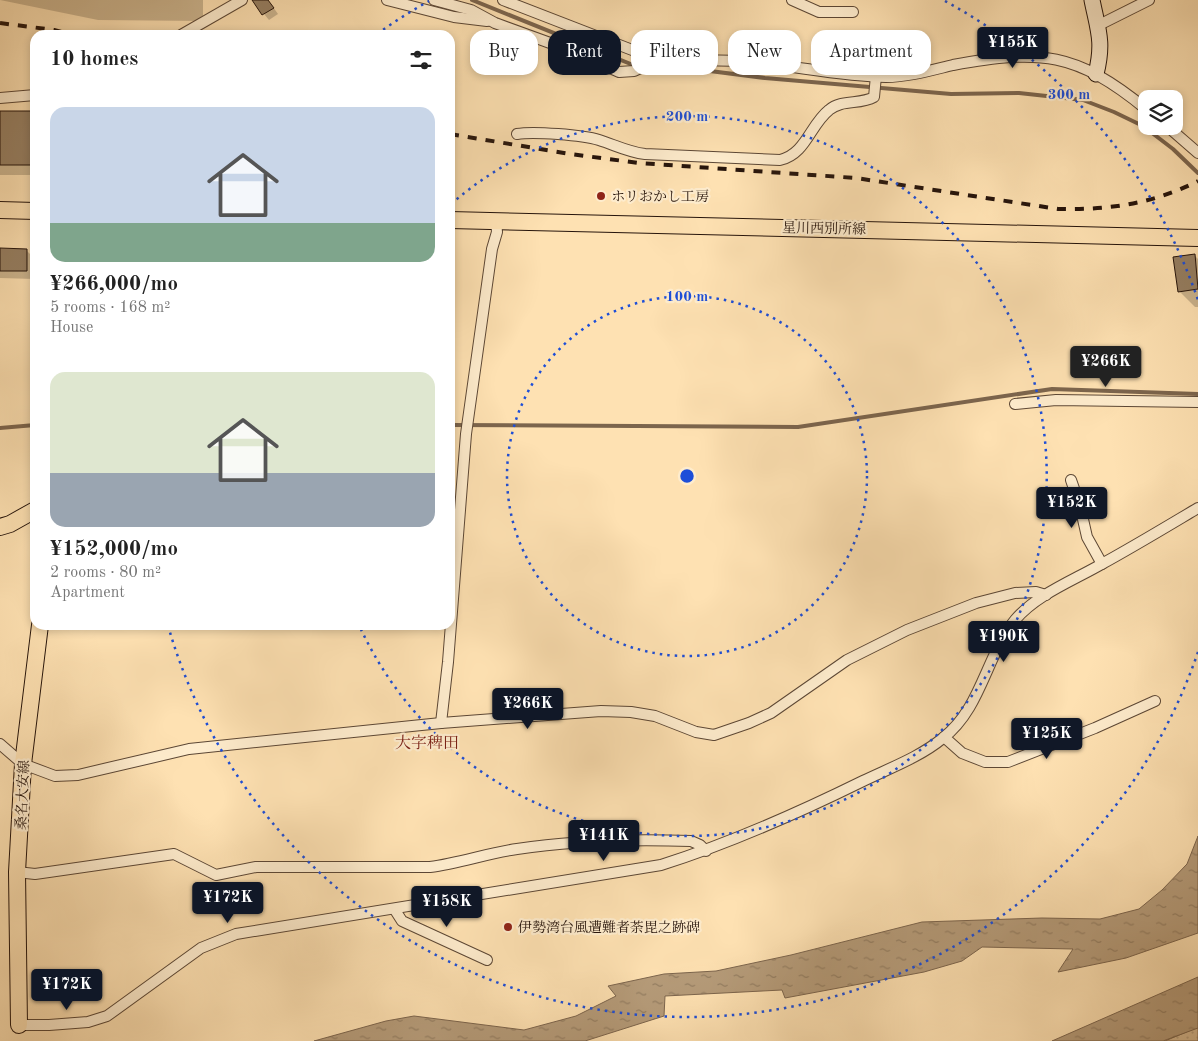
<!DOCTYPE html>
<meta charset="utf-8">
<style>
:root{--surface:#fff;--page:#f6f6f6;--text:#222;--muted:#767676;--accent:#111827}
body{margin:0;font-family:"Old Standard TT","Noto Serif JP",serif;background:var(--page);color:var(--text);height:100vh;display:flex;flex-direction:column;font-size:19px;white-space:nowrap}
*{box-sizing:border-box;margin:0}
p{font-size:16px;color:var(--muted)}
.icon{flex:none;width:28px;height:28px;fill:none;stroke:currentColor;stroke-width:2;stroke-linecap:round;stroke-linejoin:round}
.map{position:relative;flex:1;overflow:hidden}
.drawer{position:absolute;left:30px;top:30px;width:425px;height:600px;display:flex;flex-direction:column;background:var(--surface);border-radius:15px;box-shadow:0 2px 8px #0003}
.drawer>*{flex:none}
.hud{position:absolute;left:470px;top:30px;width:475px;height:45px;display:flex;gap:10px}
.fabs{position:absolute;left:1138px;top:90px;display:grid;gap:10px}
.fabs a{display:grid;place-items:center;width:45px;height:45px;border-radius:10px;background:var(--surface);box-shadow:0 2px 8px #0003;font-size:25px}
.price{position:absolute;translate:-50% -42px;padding:0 11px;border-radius:5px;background:var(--accent);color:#fff;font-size:16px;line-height:32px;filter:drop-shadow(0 1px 2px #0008)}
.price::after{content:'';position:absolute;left:50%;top:30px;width:15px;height:11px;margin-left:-8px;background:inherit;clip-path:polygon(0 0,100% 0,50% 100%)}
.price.active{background:#222;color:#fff}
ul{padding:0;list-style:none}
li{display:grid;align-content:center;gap:10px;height:265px;padding:0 20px}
li span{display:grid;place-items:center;height:155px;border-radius:15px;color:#555}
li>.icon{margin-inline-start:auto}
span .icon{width:90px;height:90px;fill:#fffc;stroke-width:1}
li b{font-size:21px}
h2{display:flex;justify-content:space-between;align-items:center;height:60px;padding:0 20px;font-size:21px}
.chip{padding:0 18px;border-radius:15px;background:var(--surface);box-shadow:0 2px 8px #0003;font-size:18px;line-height:45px}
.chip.active{background:var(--accent);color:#fff}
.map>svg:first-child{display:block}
</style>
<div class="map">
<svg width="1198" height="1041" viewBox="0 0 1198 1041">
<defs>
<pattern id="grass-dots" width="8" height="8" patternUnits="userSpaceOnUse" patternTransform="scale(1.25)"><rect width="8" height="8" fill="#d9be96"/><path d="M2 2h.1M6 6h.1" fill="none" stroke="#baa280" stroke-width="1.8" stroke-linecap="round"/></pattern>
<pattern id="water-ripples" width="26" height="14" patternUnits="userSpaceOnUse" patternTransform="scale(1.25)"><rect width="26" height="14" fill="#b59b79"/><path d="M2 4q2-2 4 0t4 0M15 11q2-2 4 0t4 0" fill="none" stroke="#937d61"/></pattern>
</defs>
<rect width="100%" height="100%" fill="#fee1b2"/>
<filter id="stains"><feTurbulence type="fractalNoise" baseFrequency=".004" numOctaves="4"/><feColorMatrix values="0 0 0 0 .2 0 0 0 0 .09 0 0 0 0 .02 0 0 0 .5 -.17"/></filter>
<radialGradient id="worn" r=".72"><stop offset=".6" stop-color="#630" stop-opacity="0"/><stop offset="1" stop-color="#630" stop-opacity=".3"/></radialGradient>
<polygon fill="url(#grass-dots)" stroke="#806950" points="1198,1027 1198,1041 1165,1041"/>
<g fill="url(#water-ripples)" stroke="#7c654d">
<polygon points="1198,836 1198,933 1126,958 1058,972 1073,949 982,947 962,961 924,972 785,998 782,990 665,996 664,1016 585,1041 314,1041 386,1021 414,1016 524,1030 576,1016 616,996 608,986 664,974 716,971 791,955 922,922 1042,918 1100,919 1139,909 1162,890 1187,864"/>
<polygon points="1198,977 1198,1028 1163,1041 1052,1041"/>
</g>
<g fill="#0003">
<polygon points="0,0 203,0 203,21 98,20"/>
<polygon points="257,0 268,0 278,14 269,20 254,2"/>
<rect x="0" y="112" width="35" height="63"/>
<polygon points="0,250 26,250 34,258 34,279 0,278"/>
<polygon points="1195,256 1198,259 1198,307 1195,307 1179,291"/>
</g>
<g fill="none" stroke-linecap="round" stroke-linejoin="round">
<g stroke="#7c654d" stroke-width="4">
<polyline points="472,0 653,73 702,70 765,78 951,94 1019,93 1083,100 1114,112 1143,126 1173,149 1198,173"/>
<polyline points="450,425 798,427 1052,389 1198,394"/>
<polyline points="0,428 35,425"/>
</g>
</g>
<g fill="#967f62" stroke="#26140b">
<polygon points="252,0 268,0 274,8 262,15"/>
<rect x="0" y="111" width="35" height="54"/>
<polygon points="0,248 27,249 27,271 0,271"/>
<polygon points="1195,254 1198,289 1178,292 1173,257"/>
</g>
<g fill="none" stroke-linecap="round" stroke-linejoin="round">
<defs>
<g id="street">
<polyline points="387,0 454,17 487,21"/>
<polyline points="434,0 471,10 495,23 572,51 619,72 634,71 658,60"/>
<path d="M503 0 658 60 667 61C695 60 722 59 750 62 796 66 840 76 886 77 908 77 932 70 953 65 1041 49 1076 52 1146 109"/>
<polyline points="792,0 819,12 853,12"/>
<polyline points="1099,25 1149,0"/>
<polyline points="181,35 242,0"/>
<polyline points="0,98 35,95"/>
<polyline points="1167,126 1198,153"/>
<path d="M517 134C533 131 583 135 599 140 615 145 628 152 645 154L780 160C806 154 810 125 829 110 842 99 860 105 874 97L876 76"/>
<polyline points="1015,404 1056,400 1198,402"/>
<polyline points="1071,480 1080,506 1087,537 1102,564"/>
<polyline points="441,723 448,662 466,434 492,249 497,232 496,221"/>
<polyline points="944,737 962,753 985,762 1008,762 1095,728 1155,701"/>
<polyline points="0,744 23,764 55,776 78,775 189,749 441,723 601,711 631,712 655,716 696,732 714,735 749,723 771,713 847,660 907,630 976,603 1015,593 1036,592 1046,595"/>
<path d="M17 872 35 874 174 854 216 875 256 867H430C460 863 488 853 517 849 575 840 633 839 691 841L700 845 706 851"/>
<polyline points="395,910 402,921 487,960"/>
<path d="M19 1025H49L88 1022 107 1016 201 948 236 934 661 865C731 843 798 813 863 781 890 768 920 757 943 738 981 709 986 656 1015 620 1036 595 1072 581 1100 565 1133 547 1166 527 1198 508"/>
</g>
<path id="secondary" d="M1092 0C1098 30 1104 42 1096 74"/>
<g id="primary">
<polyline points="0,210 35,211"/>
<polyline points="450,220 1198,238"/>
<polyline points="0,527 10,524 35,510"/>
<polyline points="19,1025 17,872 23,764 40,625"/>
</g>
</defs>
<use href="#street" stroke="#5c4735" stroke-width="12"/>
<use href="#secondary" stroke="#26140b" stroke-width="17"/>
<use href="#primary" stroke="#26140b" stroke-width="18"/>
<use href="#street" stroke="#feeccd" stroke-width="10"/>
<use href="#secondary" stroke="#feeccd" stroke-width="15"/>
<use href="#primary" stroke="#fee1b2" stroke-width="16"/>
<g stroke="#26140b" stroke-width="4" stroke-dasharray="9 9" stroke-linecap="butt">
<polyline points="0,23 54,30 72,35"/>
<path d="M450 134 570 154 639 163 856 178 1058 209C1108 210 1153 204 1198 181"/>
</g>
</g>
<g fill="none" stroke="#1d4ed8" stroke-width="2.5" stroke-dasharray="2.5 5">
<circle cx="687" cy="476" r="180"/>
<path d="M451 204A360 360 0 1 1 359 625"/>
<path d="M1198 652A540 540 0 0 1 169 629M377 34A540 540 0 0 1 429 1M945 1A540 540 0 0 1 1198 300"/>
</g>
<g fill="#8f2418" stroke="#feeccd" stroke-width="2">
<circle cx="601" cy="196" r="5"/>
<circle cx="508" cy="927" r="5"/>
</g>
<g text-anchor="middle" stroke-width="4.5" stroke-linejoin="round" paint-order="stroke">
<g font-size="14" fill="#26140b" stroke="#feeccd" text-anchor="start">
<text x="611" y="201">ホリおかし工房</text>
<text x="518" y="932">伊勢湾台風遭難者荼毘之跡碑</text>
</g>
<g font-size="14" fill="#26140b" stroke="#feeccd">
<text transform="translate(824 228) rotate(1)" y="5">星川西別所線</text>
<text transform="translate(22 795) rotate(-87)" y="5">桑名大安線</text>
</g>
<g font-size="16" fill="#7a1f14" stroke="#feeccd">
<text x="427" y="748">大字稗田</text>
</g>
</g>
<circle cx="687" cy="476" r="8" fill="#1d4ed8" stroke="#feeccd" stroke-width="2.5"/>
<g font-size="15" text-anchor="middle" font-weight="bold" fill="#1d4ed8" stroke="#feeccd" stroke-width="4.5" stroke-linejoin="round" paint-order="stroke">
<text x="1069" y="99">300 m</text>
<text x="687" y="121">200 m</text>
<text x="687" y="301">100 m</text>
</g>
<rect width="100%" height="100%" filter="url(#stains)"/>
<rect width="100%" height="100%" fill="url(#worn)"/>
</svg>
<div class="fabs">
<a><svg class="icon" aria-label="layers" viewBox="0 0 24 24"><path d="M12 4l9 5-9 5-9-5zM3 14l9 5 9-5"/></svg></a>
</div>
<b class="price" style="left:1013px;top:69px">¥155K</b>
<b class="price active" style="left:1106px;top:388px">¥266K</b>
<b class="price" style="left:1072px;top:529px">¥152K</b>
<b class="price" style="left:1004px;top:663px">¥190K</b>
<b class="price" style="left:528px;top:730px">¥266K</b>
<b class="price" style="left:1047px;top:760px">¥125K</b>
<b class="price" style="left:604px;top:862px">¥141K</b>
<b class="price" style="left:228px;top:924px">¥172K</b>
<b class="price" style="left:447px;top:928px">¥158K</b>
<b class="price" style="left:67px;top:1011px">¥172K</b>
<div class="hud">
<a class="chip">Buy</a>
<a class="chip active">Rent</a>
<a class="chip">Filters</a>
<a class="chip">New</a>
<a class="chip">Apartment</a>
</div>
<section class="drawer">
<h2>10 homes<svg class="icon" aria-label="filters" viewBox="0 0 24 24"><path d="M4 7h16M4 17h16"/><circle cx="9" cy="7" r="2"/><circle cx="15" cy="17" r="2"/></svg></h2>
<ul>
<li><span style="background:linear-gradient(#c9d6e8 75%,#7fa58c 0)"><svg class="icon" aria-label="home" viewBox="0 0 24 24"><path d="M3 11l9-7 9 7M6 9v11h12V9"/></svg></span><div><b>¥266,000/mo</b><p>5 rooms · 168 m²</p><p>House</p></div></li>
<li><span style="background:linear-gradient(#dfe7d0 65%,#9aa5b1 0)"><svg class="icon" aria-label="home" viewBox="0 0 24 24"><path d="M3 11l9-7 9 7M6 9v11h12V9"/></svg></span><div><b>¥152,000/mo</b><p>2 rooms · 80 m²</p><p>Apartment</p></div></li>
</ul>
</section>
</div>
